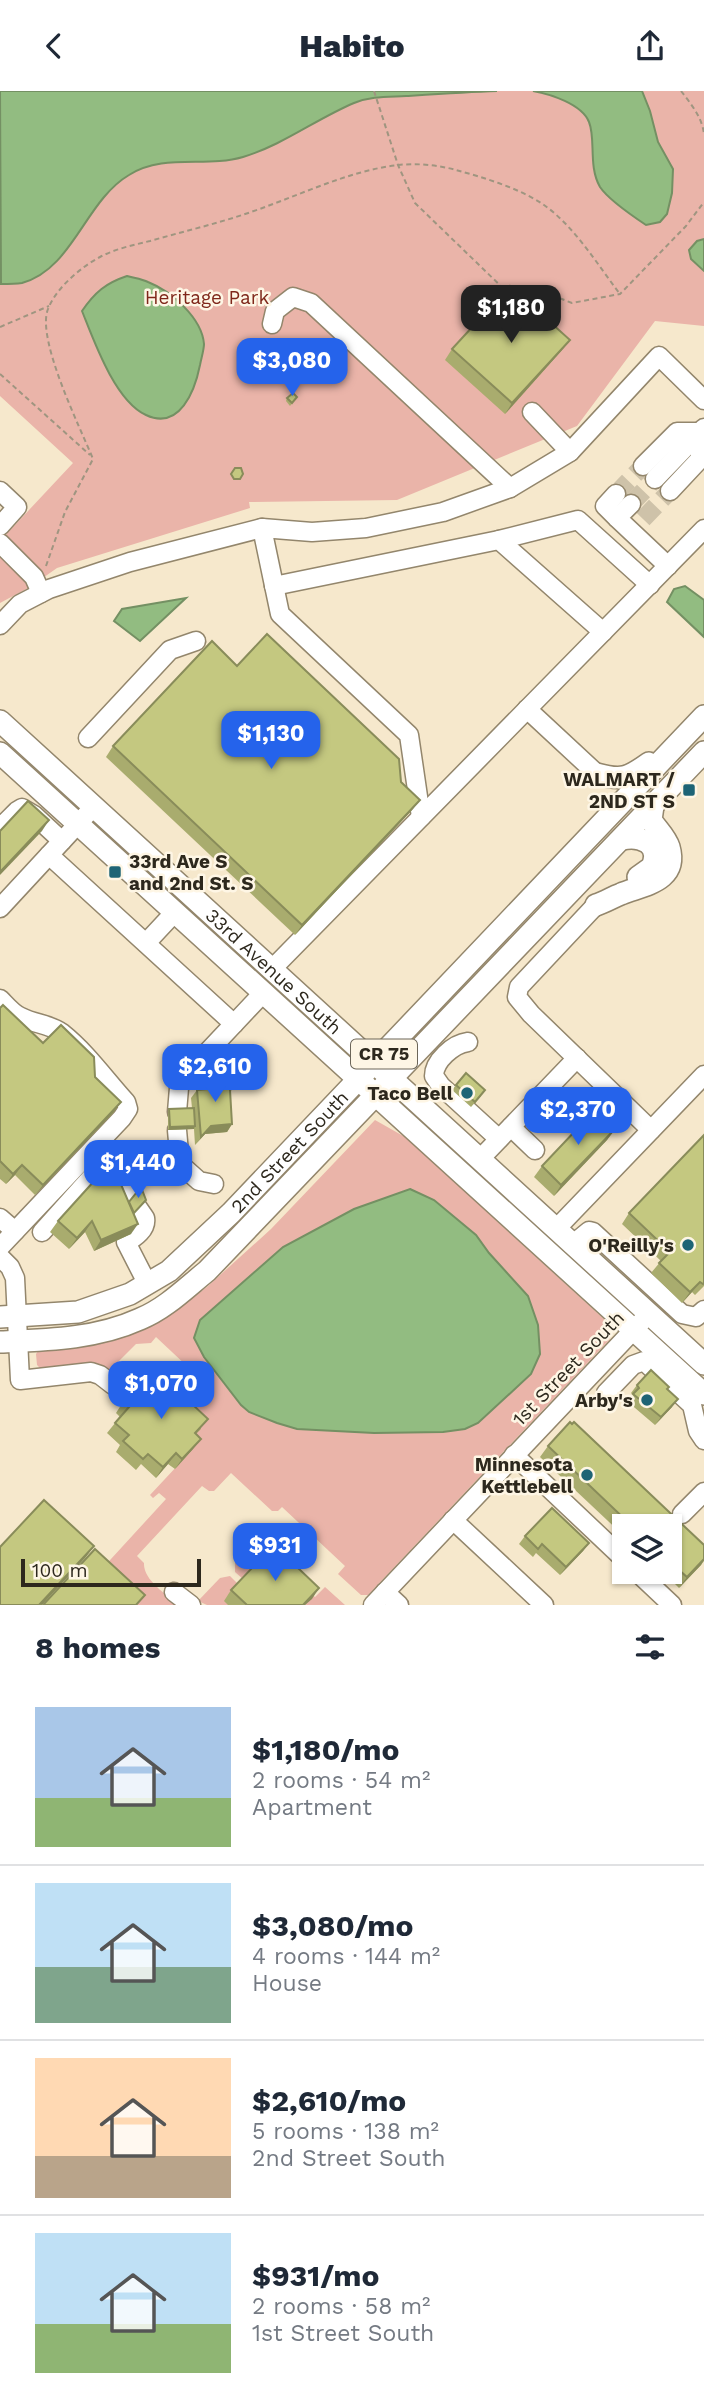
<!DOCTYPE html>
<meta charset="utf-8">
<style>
:root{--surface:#fff;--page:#f6f6f7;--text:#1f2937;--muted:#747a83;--line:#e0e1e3;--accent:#2563eb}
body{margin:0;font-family:"Work Sans",sans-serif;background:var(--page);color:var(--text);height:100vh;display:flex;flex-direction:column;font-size:26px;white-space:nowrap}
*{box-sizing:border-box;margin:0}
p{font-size:23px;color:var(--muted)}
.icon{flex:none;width:38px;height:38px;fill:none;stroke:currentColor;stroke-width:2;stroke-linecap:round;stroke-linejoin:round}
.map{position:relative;height:1514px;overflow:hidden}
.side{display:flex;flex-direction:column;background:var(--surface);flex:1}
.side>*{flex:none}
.tools{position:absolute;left:612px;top:1423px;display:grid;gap:14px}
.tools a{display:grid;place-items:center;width:70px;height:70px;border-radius:0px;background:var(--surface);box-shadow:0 2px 5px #0004;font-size:35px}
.scale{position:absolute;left:21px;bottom:18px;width:180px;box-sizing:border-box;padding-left:7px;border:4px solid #2d281d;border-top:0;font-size:19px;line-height:24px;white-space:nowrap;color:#2d281d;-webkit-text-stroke:5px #fef6e5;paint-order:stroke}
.price{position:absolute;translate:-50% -60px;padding:0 16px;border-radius:14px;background:var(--accent);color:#fff;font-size:23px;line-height:46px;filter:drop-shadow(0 2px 4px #0008)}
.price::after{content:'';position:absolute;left:50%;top:42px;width:21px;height:16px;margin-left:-10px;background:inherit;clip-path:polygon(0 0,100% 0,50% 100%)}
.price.selected{background:#222;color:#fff}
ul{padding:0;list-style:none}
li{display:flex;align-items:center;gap:21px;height:175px;padding:0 35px}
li+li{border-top:2px solid var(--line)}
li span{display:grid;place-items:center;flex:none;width:196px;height:140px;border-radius:0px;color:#555}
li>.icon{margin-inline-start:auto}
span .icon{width:84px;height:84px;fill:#fffc;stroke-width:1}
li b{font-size:30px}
h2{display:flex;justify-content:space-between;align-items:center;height:84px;padding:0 35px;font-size:30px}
header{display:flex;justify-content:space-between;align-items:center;height:91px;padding:0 35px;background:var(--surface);font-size:32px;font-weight:800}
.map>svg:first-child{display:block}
</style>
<header><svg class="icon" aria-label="back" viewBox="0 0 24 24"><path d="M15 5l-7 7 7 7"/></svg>Habito<svg class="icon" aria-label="share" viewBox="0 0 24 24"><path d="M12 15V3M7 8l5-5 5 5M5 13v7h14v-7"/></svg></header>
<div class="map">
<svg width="704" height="1514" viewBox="0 0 704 1514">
<rect width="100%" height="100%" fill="#f6e8cc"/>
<g fill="#eab4a9">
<polygon points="0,0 704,0 704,235 655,230 577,335 397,409 249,411 250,417 57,477 30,496 0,512 0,450 73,372 0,305"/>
<path d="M375 1029 405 1046 605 1229 611 1241 610 1248 368 1504H361L338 1483 345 1475 282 1416 278 1420H272L231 1382 214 1400H209L202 1395 137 1465 144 1472C143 1489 166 1503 178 1514H137L100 1480 166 1408 159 1402 153 1407 150 1404 193 1358 187 1326 205 1307 200 1300 205 1292 156 1246 151 1252 136 1253 108 1281 42 1279 37 1274 36 1263 38 1260 71 1257 169 1223 185 1213 208 1195 271 1138Z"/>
<polygon points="255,1449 286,1478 244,1489 235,1481 235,1471"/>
<polygon points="230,1485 239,1494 228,1514 207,1514 198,1510 220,1487"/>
<polygon points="301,1494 315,1506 325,1496 345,1514 305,1514 311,1507"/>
</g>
<g fill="#92bc81" stroke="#749063" stroke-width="2">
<path d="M0 0H497C467 1 437 3 406 5 388 6 371 5 354 12 316 28 283 54 243 66 206 77 164 62 129 84 85 110 73 178 22 192 15 193 7 193 1 193Z"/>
<path d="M533 0H642L650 20 658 51 673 78 672 102 667 123 660 131 646 134C634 126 608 108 600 96 588 75 596 48 589 31 582 13 550 3 533 0Z"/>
<polygon points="704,148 704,180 691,168 689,159 697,150"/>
<path d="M127 185C134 187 142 188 148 191 171 200 202 227 204 253 204 259 201 268 200 274 195 299 180 340 146 324 115 310 94 250 82 220 95 201 106 192 127 185Z"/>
<polygon points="685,495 704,509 704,546 667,511 674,498"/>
<polygon points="186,507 140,550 114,530 122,518"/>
<polygon points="410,1098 434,1109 476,1144 489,1162 528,1205 538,1234 540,1263 531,1283 478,1332 465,1338 443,1341 374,1342 297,1338 277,1332 249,1321 241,1314 204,1266 194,1247 200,1229 283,1156 354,1118"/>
</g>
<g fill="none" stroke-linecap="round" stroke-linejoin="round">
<g stroke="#cec2a9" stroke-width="18" stroke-dasharray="18 9" stroke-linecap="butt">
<polyline points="616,403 643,375"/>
<polyline points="631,413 655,388"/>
<polyline points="643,428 670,400"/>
</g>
<defs>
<g id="minor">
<polyline points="272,233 275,220 293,206 311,212 510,397"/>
<polyline points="532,321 570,361"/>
<polyline points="643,375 677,341 700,341 700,368 670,400"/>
<polyline points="655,388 704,337"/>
<polyline points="0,400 17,416 0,435"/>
<polyline points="616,403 605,415 617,427"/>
<polyline points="631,413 617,427 668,475"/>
<polyline points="262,437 280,523 409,644 421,726"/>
<polyline points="499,449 578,429 650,494"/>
<polyline points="0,452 34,486 41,502"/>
<polyline points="274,495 499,449 603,541"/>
<polyline points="0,534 20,513 49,498 130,471 262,437 312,441 366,437 443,421 510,397 570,361 659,265 704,309"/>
<polyline points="527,618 597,683"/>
<polyline points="88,647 170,559 196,550"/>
<polyline points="0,737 17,720 22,717 34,724 62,750"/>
<polyline points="49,764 234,933"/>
<polyline points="596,814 519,896 517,906 531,923 651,1039"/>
<polyline points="0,817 87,723"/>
<polyline points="146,852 175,821"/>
<polyline points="272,878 704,438"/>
<path d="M0 908C6 914 13 923 21 926 34 933 50 933 62 942 87 962 105 988 126 1011L128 1018 122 1027 0 1156"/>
<path d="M468 951C453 953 434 970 434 985L441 995 499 1048"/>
<polyline points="177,1021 179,997 183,987 264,901"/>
<polyline points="511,1036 535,1059"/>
<polyline points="177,1039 180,1073 199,1090 214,1093"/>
<polyline points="480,1068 577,967"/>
<polyline points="0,1127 15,1140"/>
<polyline points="556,1138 704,984"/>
<path d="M42 1141 95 1082 102 1076H110L145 1127C147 1138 135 1147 126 1151L147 1192"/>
<polyline points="572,1154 589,1140 593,1141 682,1223 696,1226 704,1219"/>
<polyline points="0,1166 10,1176 15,1187 20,1289 91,1281 100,1284 113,1294"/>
<polyline points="606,1302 633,1274 644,1270 692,1314 698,1340 704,1349"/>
<polyline points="514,1364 625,1469"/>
<polyline points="682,1423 704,1401"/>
<polyline points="453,1429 544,1514"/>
<polyline points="636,1480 672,1514"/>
<polyline points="174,1501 191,1514"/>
<polyline points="385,1501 399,1514"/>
<polyline points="373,1514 642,1230"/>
</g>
<g id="major">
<path id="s1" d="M0 630 704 1273"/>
<polyline points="0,662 704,1303"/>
<path d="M597 683C622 690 628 687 649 672"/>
<path d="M622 748C641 744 662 753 652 776L638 786"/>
<path d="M596 814C605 811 613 806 621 803 642 794 679 791 669 756 666 746 656 737 651 729L653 715"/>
<path id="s2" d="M0 1226 78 1221 130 1203 169 1180 231 1122 704 625"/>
<path d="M0 1251C47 1249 96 1248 140 1228 165 1218 186 1197 207 1180L704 661"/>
</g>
</defs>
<use href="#minor" stroke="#93866c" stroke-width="21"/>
<use href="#major" stroke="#93866c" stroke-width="24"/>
<g stroke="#9f9580" stroke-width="2" stroke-dasharray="5 3.5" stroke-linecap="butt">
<polyline points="374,0 398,74 415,112 507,201"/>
<path d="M681 0C691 13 702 26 704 43"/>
<polyline points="523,209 536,198 572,212 620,203 686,135 704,111"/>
<polyline points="0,236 49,215"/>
<polyline points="0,283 90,364"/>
<path d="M46 475 65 421 93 368C80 336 36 248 48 218 56 197 81 176 100 166 115 158 133 154 150 150 181 141 212 134 242 124 292 108 346 80 398 74 417 72 438 74 456 79 485 87 519 97 544 114 575 136 597 173 620 203"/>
</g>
<use href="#minor" stroke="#fff" stroke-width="18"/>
<use href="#major" stroke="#fff" stroke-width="21"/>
</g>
<g fill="#a9ac6e">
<polygon points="452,258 562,259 505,323 445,269"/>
<polygon points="297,306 290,315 286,310 287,307"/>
<polygon points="237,575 401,691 420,709 412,719 295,844 106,666 113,655"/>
<polygon points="0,917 43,952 95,986 121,1011 113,1022 35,1104 15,1084 6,1093 0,1088"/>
<polygon points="207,991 234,996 230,1001 232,1033 227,1041 205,1043 195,1054 194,1038 168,1039 168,1021 169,1018 192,1017 191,1007 197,999 202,998"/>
<polygon points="456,994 481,1005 471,1016 452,999"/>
<polygon points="615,1038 607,1049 554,1105 534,1086 542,1075"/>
<polygon points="704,1044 704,1195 695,1204 692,1201 682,1212 651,1182 661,1170 622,1133 629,1122"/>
<polygon points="129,1111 144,1112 134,1122 131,1143 94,1160 85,1141 69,1158 50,1141 58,1130"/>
<polygon points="637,1294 672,1316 655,1334 628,1311 633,1304 631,1302"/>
<polygon points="173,1296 198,1308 193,1315 201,1338 196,1343 193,1358 175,1378 168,1373 156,1387 141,1373 136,1379 116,1361 120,1354 107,1342 120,1326 116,1322 123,1311 145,1297"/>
<polygon points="548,1355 704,1454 704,1470 701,1474 679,1497 662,1480 670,1480 670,1435 625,1435 625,1446 540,1366"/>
<polygon points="525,1445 589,1452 583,1460 560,1484 536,1462 533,1466 519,1453"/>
<polygon points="319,1497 305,1514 228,1514 224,1510 231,1499"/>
</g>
<g fill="#898c5a">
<polygon points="570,249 562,259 505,323 512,312"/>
<polygon points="420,709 412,719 295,844 302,834"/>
<polygon points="49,729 42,740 0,784 0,781"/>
<polygon points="121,1011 113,1022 35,1104 43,1094"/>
<polygon points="232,1033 227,1041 205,1043 195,1054 211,1035"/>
<polygon points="195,1035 194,1038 168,1039 170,1036"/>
<polygon points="615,1038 607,1049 554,1105 561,1094"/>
<polygon points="22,1074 15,1084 6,1093 13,1083"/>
<polygon points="92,1130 85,1141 69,1158 77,1147"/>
<polygon points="138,1133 131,1143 94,1160 101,1149"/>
<polygon points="700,1191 692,1201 682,1212 690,1201"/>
<polygon points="678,1308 672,1316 655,1334 661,1326"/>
<polygon points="201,1348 193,1358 175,1378 182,1368"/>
<polygon points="176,1362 168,1373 156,1387 163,1376"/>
<polygon points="589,1452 583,1460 560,1484 566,1476"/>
<polygon points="94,1455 86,1466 42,1514 39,1514"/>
<polygon points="704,1468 701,1474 679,1497 687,1486"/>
<polygon points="319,1497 312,1508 305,1514 303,1514"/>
</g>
<g fill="#c4c880" stroke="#898c5a" stroke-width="2">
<polygon points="510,195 570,249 512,312 452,258"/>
<polygon points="293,302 297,306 292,312 287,307"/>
<polygon points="235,377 241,377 243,383 240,388 234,388 231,383"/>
<polygon points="267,543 399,668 401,691 420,709 302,834 113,655 212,550 237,575"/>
<polygon points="28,710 49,729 0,781 0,740"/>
<polygon points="3,914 43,952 61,934 94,966 95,986 121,1011 43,1094 22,1074 13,1083 0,1070 0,917"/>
<polygon points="466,982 485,999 475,1011 456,994"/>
<polygon points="240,988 230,999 232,1033 211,1035 201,1046 197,999 207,998 207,991"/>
<polygon points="194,1017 195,1035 170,1036 169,1018"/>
<polygon points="595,1019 615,1038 561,1094 542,1075"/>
<polygon points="704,1044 704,1192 703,1193 700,1191 690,1201 659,1172 670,1161 629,1122"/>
<polygon points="105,1078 120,1091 138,1133 101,1149 92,1130 77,1147 58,1130"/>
<polygon points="141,1096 146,1109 134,1122 129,1111"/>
<polygon points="651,1279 669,1296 667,1298 678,1308 661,1326 633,1303 639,1297 637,1294"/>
<polygon points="158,1283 173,1296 178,1290 198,1308 193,1314 208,1328 195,1342 201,1348 182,1368 176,1362 163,1376 148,1363 143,1368 123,1350 129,1344 115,1332 129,1316 123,1311 140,1292 145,1297"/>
<polygon points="570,1331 572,1333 574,1331 704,1454 704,1468 687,1486 670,1471 670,1435 632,1435 548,1355"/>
<polygon points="44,1409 94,1455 39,1514 0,1514 0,1456"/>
<polygon points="552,1417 589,1452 566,1476 542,1453 538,1458 525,1445"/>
<polygon points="274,1454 319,1497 303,1514 247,1514 231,1499"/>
<polygon points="95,1458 145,1504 136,1514 43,1514"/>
</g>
<g fill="#1e6475" stroke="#fef6e5" stroke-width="2.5">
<rect x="682" y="692" width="14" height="14" rx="3.5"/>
<rect x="108" y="774" width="14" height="14" rx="3.5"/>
<circle cx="467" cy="1002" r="7"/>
<circle cx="688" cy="1154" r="7"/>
<circle cx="647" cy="1309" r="7"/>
<circle cx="587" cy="1384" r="7"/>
</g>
<g text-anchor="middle" stroke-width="5" stroke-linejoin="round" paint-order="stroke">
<rect fill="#fef6e5" stroke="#6c6659" stroke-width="2" x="351" y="948.5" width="66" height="29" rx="5"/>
<g font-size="18" font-weight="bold" fill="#2d281d">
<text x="384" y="969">CR 75</text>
</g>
<g font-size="19" fill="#7f271a" stroke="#fef6e5">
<text x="207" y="213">Heritage Park</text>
</g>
<g font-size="19" font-weight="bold" fill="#2d281d" stroke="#fef6e5" text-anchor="end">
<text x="675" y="695">WALMART /<tspan x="675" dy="22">2ND ST S</tspan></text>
<text x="129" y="777" text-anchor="start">33rd Ave S<tspan x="129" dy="22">and 2nd St. S</tspan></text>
<text x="453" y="1009">Taco Bell</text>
<text x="674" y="1161">O'Reilly's</text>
<text x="633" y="1316">Arby's</text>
<text x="573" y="1380">Minnesota<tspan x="573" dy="22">Kettlebell</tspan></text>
</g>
<g font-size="19" fill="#2d281d" stroke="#fef6e5">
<text dy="7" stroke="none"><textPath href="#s1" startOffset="371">33rd Avenue South</textPath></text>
<text dy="7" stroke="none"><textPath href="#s2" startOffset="348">2nd Street South</textPath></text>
<text transform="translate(568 1277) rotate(-46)" y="7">1st Street South</text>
</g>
</g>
</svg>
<div class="tools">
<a><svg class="icon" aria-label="layers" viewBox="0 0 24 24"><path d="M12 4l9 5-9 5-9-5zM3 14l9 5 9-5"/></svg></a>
</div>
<div class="scale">100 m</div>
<b class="price selected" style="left:511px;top:254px">$1,180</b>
<b class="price" style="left:292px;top:307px">$3,080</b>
<b class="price" style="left:271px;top:680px">$1,130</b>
<b class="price" style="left:215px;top:1013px">$2,610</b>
<b class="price" style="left:578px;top:1056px">$2,370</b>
<b class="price" style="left:138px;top:1109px">$1,440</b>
<b class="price" style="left:161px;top:1330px">$1,070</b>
<b class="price" style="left:275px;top:1492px">$931</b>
</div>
<section class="side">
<h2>8 homes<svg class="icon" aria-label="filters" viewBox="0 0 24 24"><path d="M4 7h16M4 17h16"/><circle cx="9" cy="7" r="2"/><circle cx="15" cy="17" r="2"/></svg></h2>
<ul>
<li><span style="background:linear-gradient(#a9c7e8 65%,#8fb573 0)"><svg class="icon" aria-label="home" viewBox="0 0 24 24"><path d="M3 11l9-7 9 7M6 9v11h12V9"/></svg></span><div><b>$1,180/mo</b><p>2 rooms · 54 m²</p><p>Apartment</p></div></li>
<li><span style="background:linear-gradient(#bfe0f5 60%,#7fa58c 0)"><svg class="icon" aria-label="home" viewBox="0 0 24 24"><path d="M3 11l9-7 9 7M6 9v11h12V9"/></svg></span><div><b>$3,080/mo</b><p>4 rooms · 144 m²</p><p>House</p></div></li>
<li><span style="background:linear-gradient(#ffd9b3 70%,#b9a48a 0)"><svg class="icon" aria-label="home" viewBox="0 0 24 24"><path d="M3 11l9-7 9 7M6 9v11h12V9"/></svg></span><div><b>$2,610/mo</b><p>5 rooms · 138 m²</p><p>2nd Street South</p></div></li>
<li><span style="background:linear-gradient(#bfe0f5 65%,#8fb573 0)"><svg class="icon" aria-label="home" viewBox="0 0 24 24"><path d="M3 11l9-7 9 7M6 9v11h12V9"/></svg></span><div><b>$931/mo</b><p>2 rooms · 58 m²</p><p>1st Street South</p></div></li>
</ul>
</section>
